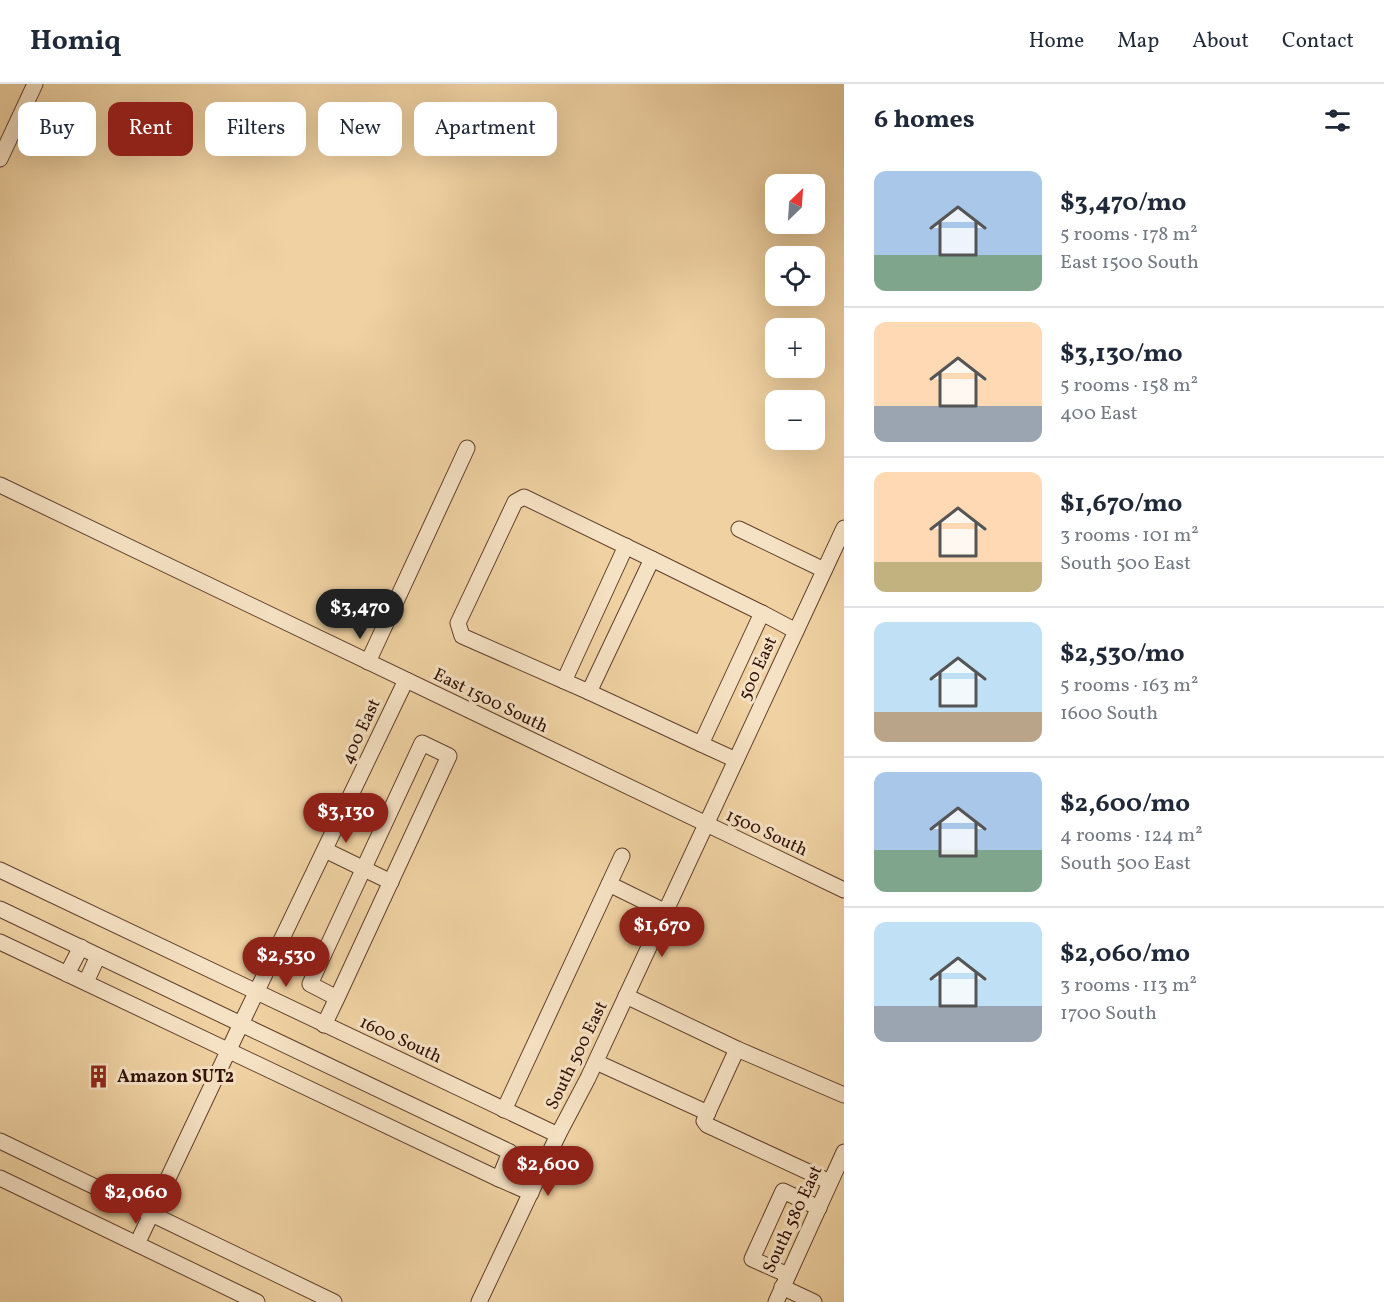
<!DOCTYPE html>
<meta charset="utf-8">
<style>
:root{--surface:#fff;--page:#f2f2f3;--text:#1f2937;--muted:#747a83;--line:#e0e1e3;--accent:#8f2418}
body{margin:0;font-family:Vollkorn,serif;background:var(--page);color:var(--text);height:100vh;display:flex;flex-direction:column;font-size:22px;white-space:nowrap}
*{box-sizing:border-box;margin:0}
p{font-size:20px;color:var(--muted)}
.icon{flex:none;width:33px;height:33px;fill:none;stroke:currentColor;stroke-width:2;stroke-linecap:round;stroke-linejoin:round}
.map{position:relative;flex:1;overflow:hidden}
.details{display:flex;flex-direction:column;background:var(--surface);width:540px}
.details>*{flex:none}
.banner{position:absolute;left:18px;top:18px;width:570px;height:54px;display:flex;gap:12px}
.needle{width:39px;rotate:25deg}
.controls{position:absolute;left:765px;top:90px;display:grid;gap:12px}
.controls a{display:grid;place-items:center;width:60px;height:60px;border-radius:12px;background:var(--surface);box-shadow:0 6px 24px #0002;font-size:30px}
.price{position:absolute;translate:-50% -51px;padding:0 14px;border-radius:21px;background:var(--accent);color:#fff;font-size:20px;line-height:39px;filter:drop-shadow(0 2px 3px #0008)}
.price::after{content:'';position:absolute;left:50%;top:36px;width:18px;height:14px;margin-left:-9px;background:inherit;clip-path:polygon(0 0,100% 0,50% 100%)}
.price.on{background:#222;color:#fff}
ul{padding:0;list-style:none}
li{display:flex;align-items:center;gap:18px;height:150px;padding:0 30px}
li+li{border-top:2px solid var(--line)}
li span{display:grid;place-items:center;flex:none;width:168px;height:120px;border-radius:12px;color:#555}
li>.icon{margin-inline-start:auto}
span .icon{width:72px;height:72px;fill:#fffc;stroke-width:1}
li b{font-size:26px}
h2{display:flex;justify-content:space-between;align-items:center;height:72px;padding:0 30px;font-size:26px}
.tag{padding:0 21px;border-radius:12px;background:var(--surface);box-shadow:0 6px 24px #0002;font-size:21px;line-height:54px}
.tag.on{background:var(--accent);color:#fff}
header{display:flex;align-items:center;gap:36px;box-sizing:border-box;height:84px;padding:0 30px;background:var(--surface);border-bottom:2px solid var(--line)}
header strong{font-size:28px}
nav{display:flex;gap:33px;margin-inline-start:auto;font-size:21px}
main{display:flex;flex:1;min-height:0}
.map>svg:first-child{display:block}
</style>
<header>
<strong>Homiq</strong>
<nav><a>Home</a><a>Map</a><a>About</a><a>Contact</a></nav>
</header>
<main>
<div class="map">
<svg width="844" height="1218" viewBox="0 0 844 1218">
<rect width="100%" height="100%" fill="#efd1a2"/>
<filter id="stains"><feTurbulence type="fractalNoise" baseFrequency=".00333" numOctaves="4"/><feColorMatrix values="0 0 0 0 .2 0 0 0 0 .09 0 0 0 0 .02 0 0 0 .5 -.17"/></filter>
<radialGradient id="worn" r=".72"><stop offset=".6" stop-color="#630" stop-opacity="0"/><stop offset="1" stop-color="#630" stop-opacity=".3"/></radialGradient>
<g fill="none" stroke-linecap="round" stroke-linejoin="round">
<defs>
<g id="minor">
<polyline points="0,75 35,0"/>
<polyline points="0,401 844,806"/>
<polyline points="739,445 824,486"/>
<polyline points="368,578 467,364"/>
<polyline points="564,597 626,462"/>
<polyline points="589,608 462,552 458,539 515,418 524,413 652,475"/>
<polyline points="701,660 589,608 652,475 762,529"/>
<polyline points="736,676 701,660 762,529 796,547"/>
<polyline points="325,766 391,798"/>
<polyline points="0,786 558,1051"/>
<polyline points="609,800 666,828"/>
<polyline points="0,825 241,940 406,596"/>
<polyline points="0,858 499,1095"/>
<polyline points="67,890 81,863"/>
<polyline points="86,898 98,872"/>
<polyline points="626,912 737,965"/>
<polyline points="324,941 337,914 449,672 422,659 310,900 337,914"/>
<polyline points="596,978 708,1029"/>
<polyline points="504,1026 622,772"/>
<polyline points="0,1057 334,1218"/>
<polyline points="0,1094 257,1218"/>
<polyline points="830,1098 707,1041 704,1037 737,965 844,1011"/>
<polyline points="137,1160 241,940 510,1068 499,1095 531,1109"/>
<polyline points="788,1191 752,1175 783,1107 819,1124"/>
<polyline points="782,1203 814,1218"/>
<polyline points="479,1218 558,1051 588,994 844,444"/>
<polyline points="776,1218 844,1068"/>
</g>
</defs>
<use href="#minor" stroke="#60412d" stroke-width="17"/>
<use href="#minor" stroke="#f5e1c3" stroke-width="15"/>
</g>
<defs>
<symbol id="building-bare" viewBox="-9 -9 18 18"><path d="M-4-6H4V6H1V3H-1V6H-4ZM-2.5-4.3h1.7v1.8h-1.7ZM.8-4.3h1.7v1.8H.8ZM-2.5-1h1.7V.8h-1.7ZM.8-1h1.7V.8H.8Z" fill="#8f2418" stroke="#f5e1c3" stroke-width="2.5" paint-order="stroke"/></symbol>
</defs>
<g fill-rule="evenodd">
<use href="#building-bare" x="82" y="976" width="33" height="33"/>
</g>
<g text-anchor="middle" stroke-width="6" stroke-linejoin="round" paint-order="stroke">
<g font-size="18" fill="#311106" stroke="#f5e1c3">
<text transform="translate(757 584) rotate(-65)" y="6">500 East</text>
<text transform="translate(491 616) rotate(26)" y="6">East 1500 South</text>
<text transform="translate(360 647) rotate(-65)" y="6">400 East</text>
<text transform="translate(767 748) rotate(25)" y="6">1500 South</text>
<text transform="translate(401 955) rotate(25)" y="6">1600 South</text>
<text transform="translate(576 971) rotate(-64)" y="6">South 500 East</text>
<text transform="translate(792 1135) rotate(-65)" y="6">South 580 East</text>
</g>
<g font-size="18" font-weight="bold" fill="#311106" stroke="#f5e1c3" text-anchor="start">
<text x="117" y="998">Amazon SUT2</text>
</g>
</g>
<rect width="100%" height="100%" filter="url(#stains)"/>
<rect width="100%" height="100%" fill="url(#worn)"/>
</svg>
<div class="controls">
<a><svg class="needle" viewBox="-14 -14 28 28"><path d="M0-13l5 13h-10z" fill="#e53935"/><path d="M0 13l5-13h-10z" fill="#747a83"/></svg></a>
<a><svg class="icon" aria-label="locate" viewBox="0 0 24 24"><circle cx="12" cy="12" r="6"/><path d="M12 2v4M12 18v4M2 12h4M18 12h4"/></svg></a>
<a>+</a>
<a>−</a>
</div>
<b class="price on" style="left:360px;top:556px">$3,470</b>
<b class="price" style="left:346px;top:760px">$3,130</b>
<b class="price" style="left:662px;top:874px">$1,670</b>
<b class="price" style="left:286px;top:904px">$2,530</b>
<b class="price" style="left:548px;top:1113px">$2,600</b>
<b class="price" style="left:136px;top:1141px">$2,060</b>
<div class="banner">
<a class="tag">Buy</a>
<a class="tag on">Rent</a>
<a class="tag">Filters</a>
<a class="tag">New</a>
<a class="tag">Apartment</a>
</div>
</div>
<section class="details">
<h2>6 homes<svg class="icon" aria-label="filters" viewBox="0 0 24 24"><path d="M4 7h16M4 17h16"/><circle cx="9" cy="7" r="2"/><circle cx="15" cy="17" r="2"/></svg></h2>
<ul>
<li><span style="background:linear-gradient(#a9c7e8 70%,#7fa58c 0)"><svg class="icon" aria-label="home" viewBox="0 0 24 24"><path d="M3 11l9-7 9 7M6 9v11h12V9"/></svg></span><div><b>$3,470/mo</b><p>5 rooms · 178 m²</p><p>East 1500 South</p></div></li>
<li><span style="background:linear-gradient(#ffd9b3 70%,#9aa5b1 0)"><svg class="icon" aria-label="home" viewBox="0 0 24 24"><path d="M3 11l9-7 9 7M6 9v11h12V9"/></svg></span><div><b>$3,130/mo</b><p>5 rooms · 158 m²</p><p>400 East</p></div></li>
<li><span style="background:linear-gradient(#ffd9b3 75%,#c2b280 0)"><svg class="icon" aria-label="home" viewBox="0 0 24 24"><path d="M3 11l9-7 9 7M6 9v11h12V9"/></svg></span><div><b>$1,670/mo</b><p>3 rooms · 101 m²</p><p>South 500 East</p></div></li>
<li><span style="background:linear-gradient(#bfe0f5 75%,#b9a48a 0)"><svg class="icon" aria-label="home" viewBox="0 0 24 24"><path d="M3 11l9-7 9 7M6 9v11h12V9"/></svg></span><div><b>$2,530/mo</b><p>5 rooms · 163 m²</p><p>1600 South</p></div></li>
<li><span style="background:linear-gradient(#a9c7e8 65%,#7fa58c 0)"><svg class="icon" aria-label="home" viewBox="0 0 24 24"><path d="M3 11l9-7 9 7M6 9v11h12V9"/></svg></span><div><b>$2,600/mo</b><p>4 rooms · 124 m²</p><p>South 500 East</p></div></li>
<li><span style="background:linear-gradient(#bfe0f5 70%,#9aa5b1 0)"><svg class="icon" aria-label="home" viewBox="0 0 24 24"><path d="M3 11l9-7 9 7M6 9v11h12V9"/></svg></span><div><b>$2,060/mo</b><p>3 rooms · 113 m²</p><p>1700 South</p></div></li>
</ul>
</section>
</main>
